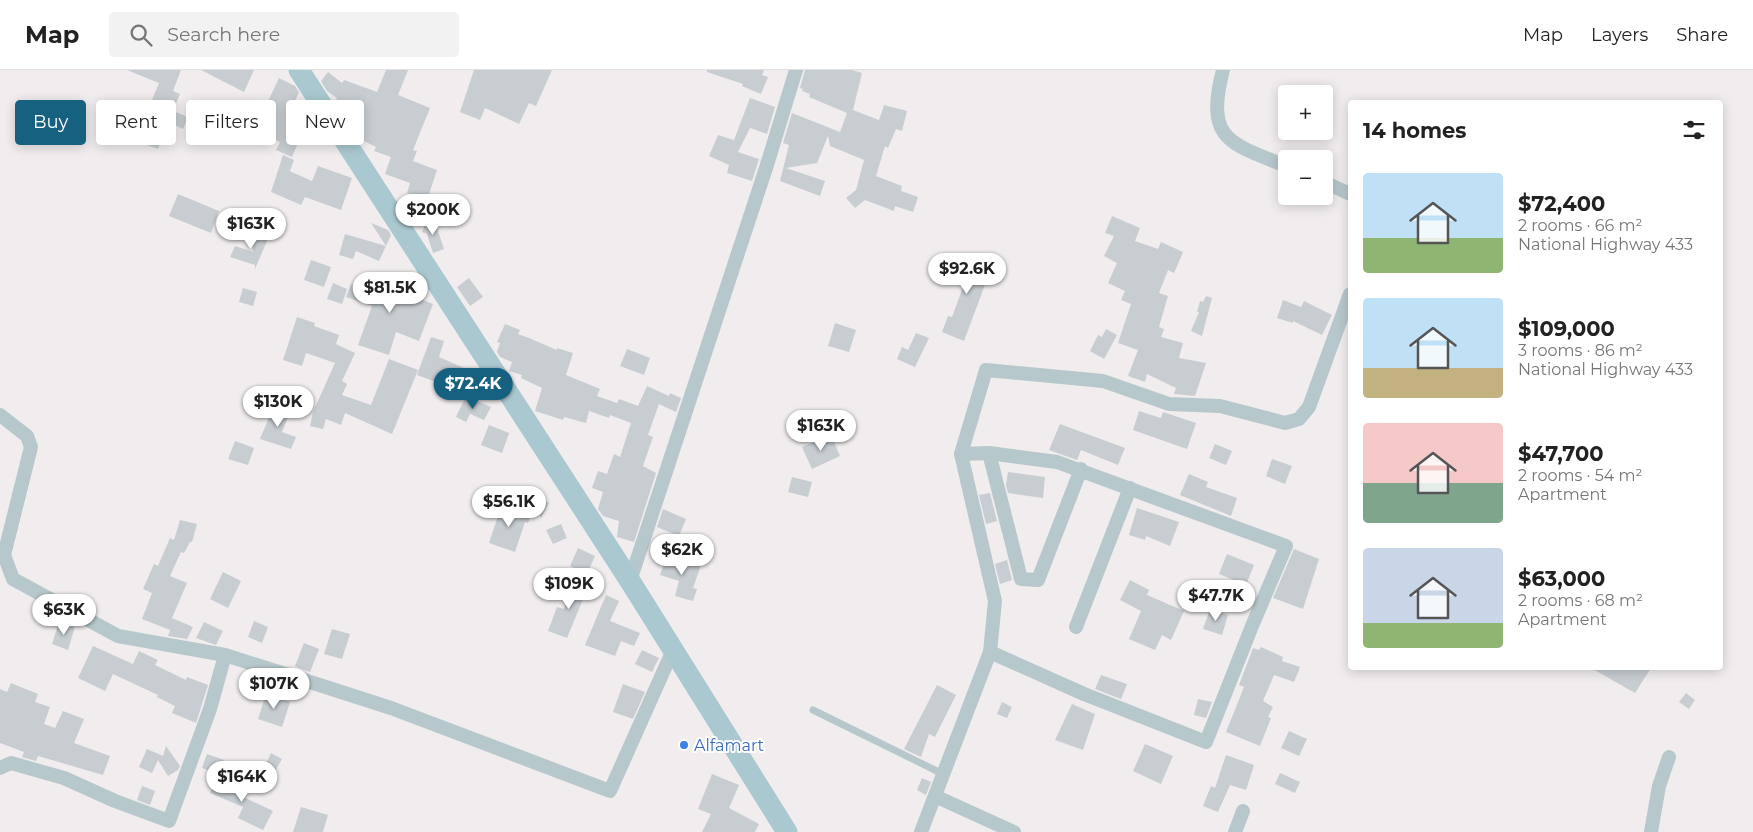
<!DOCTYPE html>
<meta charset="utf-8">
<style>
:root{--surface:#fff;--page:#f2f2f2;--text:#222;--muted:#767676;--line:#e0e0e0;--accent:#15617f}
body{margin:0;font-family:Montserrat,sans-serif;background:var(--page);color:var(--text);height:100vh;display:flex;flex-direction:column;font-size:19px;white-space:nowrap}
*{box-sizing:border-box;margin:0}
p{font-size:16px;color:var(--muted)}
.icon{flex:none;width:28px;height:28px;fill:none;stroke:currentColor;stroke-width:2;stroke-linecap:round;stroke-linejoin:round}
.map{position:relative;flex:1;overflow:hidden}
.side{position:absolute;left:1348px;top:30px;width:375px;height:570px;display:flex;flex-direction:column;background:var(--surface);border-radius:5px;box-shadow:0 2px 12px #0003}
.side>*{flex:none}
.hud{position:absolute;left:15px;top:30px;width:475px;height:45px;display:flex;gap:10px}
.buttons{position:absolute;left:1278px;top:15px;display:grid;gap:10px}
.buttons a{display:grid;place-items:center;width:55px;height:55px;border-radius:5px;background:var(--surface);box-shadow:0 2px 12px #0003;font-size:25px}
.price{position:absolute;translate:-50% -42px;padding:0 11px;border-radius:18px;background:#fff;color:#222;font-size:16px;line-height:32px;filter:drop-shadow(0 1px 2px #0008)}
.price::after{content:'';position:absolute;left:50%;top:30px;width:15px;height:11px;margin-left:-8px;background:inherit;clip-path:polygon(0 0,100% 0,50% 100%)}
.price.selected{background:var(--accent);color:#fff}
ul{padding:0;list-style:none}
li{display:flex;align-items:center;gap:15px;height:125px;padding:0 15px}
li span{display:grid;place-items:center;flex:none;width:140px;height:100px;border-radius:5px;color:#555}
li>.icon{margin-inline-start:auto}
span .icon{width:60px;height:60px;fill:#fffc;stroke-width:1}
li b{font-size:21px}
h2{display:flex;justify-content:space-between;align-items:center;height:60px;padding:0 15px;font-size:21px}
.tag{padding:0 18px;border-radius:5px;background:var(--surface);box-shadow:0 2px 12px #0003;font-size:18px;line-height:45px}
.tag.selected{background:var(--accent);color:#fff}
header{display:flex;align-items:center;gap:30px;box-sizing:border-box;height:70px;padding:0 25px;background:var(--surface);border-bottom:1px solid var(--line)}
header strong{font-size:24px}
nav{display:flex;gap:28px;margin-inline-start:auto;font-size:18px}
.search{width:350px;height:45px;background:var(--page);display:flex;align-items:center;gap:12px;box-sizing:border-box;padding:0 18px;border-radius:5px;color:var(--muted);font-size:19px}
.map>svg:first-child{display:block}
</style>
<header>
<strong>Map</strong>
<div class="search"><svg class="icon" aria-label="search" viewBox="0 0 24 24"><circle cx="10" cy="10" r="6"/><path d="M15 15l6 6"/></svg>Search here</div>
<nav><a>Map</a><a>Layers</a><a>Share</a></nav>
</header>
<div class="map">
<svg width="1753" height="762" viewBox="0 0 1753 762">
<rect width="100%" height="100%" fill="#f1edee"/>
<g fill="#c7cdd1">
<polygon points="127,0 181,0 173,21 180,24 173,41 188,47 183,59 168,52 158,79 135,71 159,13"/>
<polygon points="201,0 254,0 244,22"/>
<polygon points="386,0 408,0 398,25 430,38 413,80 417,81 413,91 437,100 427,130 407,123 410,113 385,104 391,87 374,81 376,77 360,69 364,62 351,57 358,39 336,30 337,28 327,21 321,11 328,2 342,13 344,10 377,22"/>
<polygon points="474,0 552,0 536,36 529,33 519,54 485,38 480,50 460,42"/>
<polygon points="707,0 764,0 762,5 768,7 761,24 742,16 743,14 707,2"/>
<polygon points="805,0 852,0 862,3 853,40 879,50 884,35 907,41 902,61 896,59 888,78 885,76 876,106 902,116 901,121 918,127 913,142 895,136 894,141 865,130 855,138 846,128 856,120 864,90 830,76 828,66 817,93 786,98 825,111 820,126 780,111 789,75 783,73 792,43 840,62 847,43 809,27 810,24 802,21 803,19 800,18"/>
<polygon points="279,8 295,16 299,22 291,40 309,47 292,87 276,80 280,72 261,64 268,49 261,46"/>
<polygon points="750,28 775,37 767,64 750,58 738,82 759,89 752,111 727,103 729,95 709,86 718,65 734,70"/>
<polygon points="283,85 294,90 290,101 285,99 312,111 318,96 352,108 341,140 305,127 301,135 271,122"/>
<polygon points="178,124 219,141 211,163 169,146"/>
<polygon points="1112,146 1140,158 1135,171 1158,179 1161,172 1183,182 1174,203 1168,200 1159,223 1168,226 1159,257 1164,259 1161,267 1183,273 1179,288 1206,293 1195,326 1174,324 1176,318 1147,304 1145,312 1128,306 1138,280 1118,273 1131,234 1121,230 1125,221 1108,213 1117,193 1104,186 1114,166 1105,163"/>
<polygon points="427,149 435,152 444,179 433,183 427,164 422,162"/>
<polygon points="371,153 388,160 391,165 379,191 356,181 353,189 339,185 345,164 386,176"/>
<polygon points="256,162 263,163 267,171 255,199 255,195 230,187 235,176 253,182 252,167"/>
<polygon points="959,183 992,196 964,271 942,262 948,246 952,247 967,206 951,198"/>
<polygon points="311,190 331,197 324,217 304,210"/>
<polygon points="380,206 409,216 407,224 433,234 419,271 396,262 389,285 358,275 372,236 346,227 351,214 375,222"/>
<polygon points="469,208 483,227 470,236 457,217"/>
<polygon points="333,213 347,219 342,234 327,229"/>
<polygon points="243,218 257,222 253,236 239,232"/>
<polygon points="1206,226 1212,228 1202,266 1191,261 1199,242 1197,242 1200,231 1203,232"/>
<polygon points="1283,230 1301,237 1304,231 1332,245 1322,265 1293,251 1293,253 1277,248"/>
<polygon points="297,247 315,253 314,256 339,265 336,274 355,283 342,311 347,314 342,325 371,335 389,289 418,300 392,364 345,343 341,355 326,349 323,359 310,356 313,342 335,293 306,283 302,296 283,290"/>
<polygon points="835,253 856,260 849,282 828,276"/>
<polygon points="505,254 520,260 518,264 529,268 557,280 557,278 573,283 566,305 600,319 597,326 617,333 619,329 638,336 647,316 669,326 670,323 681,328 676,342 659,334 648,365 653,367 643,396 656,403 634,472 617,467 619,451 603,446 598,439 603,422 592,418 598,401 607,404 614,384 620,387 631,353 610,345 609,348 589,341 586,353 564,347 563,350 535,341 542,318 521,308 522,305 509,301 512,292 500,287 497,282 500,273 497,272"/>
<polygon points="1106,259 1117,265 1104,289 1090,281 1098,265 1102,267"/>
<polygon points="916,263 929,268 915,297 897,289 902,277 908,280"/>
<polygon points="431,267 444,271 439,287 482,306 474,325 443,311 441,314 417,305"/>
<polygon points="627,279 650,288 644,305 620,296"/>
<polygon points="466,326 491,337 484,350 470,344 466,352 456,347"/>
<polygon points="275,333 291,340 282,362 296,367 291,379 260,369"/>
<polygon points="1139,341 1161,348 1163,342 1196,353 1187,379 1133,360"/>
<polygon points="1060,354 1125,378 1118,395 1081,380 1077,390 1049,380"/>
<polygon points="489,355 509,363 502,383 481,375"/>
<polygon points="831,365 840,386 812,399 802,377"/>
<polygon points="235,371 254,378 248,395 228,389"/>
<polygon points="1215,374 1232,381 1226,395 1209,388"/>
<polygon points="1272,389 1292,396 1285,414 1266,406"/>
<polygon points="1008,402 1045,407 1043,428 1008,423 1006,415"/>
<polygon points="1189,404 1208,412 1206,417 1237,428 1231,446 1180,425"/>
<polygon points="792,407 812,412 808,427 788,422"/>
<polygon points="529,422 549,433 541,448"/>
<polygon points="990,423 997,451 986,454 979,425"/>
<polygon points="501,437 517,442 518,438 532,443 528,453 525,452 515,482 489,473"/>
<polygon points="1137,438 1179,452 1170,476 1146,466 1145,470 1129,465"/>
<polygon points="663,439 686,449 679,466 657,457"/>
<polygon points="180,450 197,454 192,472 190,472 184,483 181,482 170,506 187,513 172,548 193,557 187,569 168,566 170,560 142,549 152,523 143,519 154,494 158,496 170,468 174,470"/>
<polygon points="561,454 567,468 553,474 546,460"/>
<polygon points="578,478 595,486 587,504 570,496"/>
<polygon points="1294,479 1319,489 1303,539 1273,528"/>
<polygon points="667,484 701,495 693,518 697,519 693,531 675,526 679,511 660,505"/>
<polygon points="1227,484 1254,495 1246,515 1219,504"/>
<polygon points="1007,490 1012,510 1000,514 995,494"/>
<polygon points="223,502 241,511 228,538 210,529"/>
<polygon points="577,507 590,512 567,568 548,561 557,537 564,539"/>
<polygon points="1130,510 1149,520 1147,525 1184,541 1171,570 1162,565 1155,580 1129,569 1141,541 1120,530"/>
<polygon points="606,525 619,531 610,551 640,563 634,576 621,571 615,586 585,575"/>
<polygon points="1210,539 1228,545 1222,565 1203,559"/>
<polygon points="254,551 268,557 262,573 248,567"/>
<polygon points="59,552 75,557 68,580 52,574"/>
<polygon points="204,552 223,561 216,575 196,568"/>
<polygon points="332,559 350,564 342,589 324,584"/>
<polygon points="304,573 319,579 310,602 295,596"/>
<polygon points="93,576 133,594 139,581 158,590 155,595 186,610 187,607 208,615 196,653 172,643 175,636 157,627 158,625 113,604 105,621 78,608"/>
<polygon points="1261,577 1283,587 1282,591 1300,597 1294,612 1274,605 1263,631 1273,637 1268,647 1271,648 1260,676 1226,662 1244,617 1239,615 1253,578 1259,580"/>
<polygon points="642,580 659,588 652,602 635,594"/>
<polygon points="1591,598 1651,598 1635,623"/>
<polygon points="1101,605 1127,614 1121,629 1095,619"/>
<polygon points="11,613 38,624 35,632 50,637 44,654 55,658 63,641 84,649 74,673 110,686 103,705 38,686 36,691 22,687 24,682 0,673 0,619 7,622"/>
<polygon points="623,614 645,622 633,649 613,642"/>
<polygon points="937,615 956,625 935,667 929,664 921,687 904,679"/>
<polygon points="1686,623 1695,630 1689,639 1679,632"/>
<polygon points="266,624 290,632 282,657 258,649"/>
<polygon points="1198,629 1212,632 1206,648 1194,645"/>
<polygon points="1002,632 1012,637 1007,648 997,644"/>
<polygon points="1072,634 1095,644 1083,680 1055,670"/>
<polygon points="1289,661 1307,669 1299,686 1281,678"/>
<polygon points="1145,674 1173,686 1161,714 1133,701"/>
<polygon points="166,676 180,696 178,700 168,706 158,690 152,703 139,697 147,679 163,686"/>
<polygon points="271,683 282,689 274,703 264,698"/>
<polygon points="207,684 224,690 218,704 202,698"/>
<polygon points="1226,685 1254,695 1246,720 1230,715 1218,742 1203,736 1211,716 1215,718"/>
<polygon points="1280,703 1300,712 1295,723 1275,714"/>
<polygon points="712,704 739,715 729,738 759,754 755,762 702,762 711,744 698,739"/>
<polygon points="217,705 239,713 235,723 273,741 263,760 238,748 243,737 210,723"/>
<polygon points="922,708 931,712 926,725 917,720"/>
<polygon points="142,716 155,721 150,735 137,730"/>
<polygon points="301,737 328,745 323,762 293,762"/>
</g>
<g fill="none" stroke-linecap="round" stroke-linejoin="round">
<polyline stroke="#b7c8cc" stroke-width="7" points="813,640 945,705"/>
<g stroke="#b7c8cc" stroke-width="14">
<path d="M1223 0C1205 70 1229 73 1286 96"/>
<polyline points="1324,112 1350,124"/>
<polyline points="0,345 27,366 31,377 4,485 13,509 118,566 225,585 307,611 391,638 610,721 673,580"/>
<polyline points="989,383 1021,509 1038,510 1081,399"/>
<polyline points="961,384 989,383 1057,392 1286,476 1252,556 1206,672 1084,624 990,582"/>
<polyline points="630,511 766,98 796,0"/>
<polyline points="1076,557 1130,418"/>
<polyline points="0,698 11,693 64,708 115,731 169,751 210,639 225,585"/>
<polyline points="937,727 1014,762"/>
<polyline points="921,762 990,582 995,531 961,384 986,300 1103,311 1169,334 1220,336 1285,353 1299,349 1309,337 1350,224"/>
<polyline points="1235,762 1243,741"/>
<polyline points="1651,762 1659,716 1669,687"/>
</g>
<polyline stroke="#aac8d0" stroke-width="21" points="299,0 630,511 787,762"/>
</g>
<circle fill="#3f7fe0" stroke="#fff" stroke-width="2" cx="684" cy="675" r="5"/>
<g text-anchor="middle" stroke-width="4" stroke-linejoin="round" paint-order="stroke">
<g font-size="16" fill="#366cbe" stroke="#fff" text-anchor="start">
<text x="694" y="681">Alfamart</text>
</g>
</g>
</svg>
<div class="buttons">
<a>+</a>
<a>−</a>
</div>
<b class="price" style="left:433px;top:166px">$200K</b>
<b class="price" style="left:251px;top:180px">$163K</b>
<b class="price" style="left:967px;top:225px">$92.6K</b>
<b class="price" style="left:390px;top:244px">$81.5K</b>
<b class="price selected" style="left:473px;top:340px">$72.4K</b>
<b class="price" style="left:278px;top:358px">$130K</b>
<b class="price" style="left:821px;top:382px">$163K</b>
<b class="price" style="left:509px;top:458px">$56.1K</b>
<b class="price" style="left:682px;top:506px">$62K</b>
<b class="price" style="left:569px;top:540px">$109K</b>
<b class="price" style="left:1216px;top:552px">$47.7K</b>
<b class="price" style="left:64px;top:566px">$63K</b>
<b class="price" style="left:274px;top:640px">$107K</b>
<b class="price" style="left:242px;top:733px">$164K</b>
<div class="hud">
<a class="tag selected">Buy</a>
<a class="tag">Rent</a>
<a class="tag">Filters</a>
<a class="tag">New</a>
</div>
<section class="side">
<h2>14 homes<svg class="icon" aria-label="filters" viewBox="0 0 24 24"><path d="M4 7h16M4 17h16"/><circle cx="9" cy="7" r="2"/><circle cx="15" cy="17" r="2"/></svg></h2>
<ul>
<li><span style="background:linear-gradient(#bfe0f5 65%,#8fb573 0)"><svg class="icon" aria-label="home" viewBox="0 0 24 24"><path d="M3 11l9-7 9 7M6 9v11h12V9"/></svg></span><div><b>$72,400</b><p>2 rooms · 66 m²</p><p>National Highway 433</p></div></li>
<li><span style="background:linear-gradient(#bfe0f5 70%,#c2b280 0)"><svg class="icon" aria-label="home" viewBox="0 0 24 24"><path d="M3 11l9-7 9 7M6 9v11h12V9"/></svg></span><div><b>$109,000</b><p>3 rooms · 86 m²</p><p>National Highway 433</p></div></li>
<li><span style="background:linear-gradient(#f6c9c9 60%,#7fa58c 0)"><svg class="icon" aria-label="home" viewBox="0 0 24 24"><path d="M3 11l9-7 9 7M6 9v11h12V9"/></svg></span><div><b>$47,700</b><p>2 rooms · 54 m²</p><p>Apartment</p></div></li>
<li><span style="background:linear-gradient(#c9d6e8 75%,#8fb573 0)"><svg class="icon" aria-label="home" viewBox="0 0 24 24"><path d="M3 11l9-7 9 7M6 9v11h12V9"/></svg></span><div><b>$63,000</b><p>2 rooms · 68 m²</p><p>Apartment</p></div></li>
</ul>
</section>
</div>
